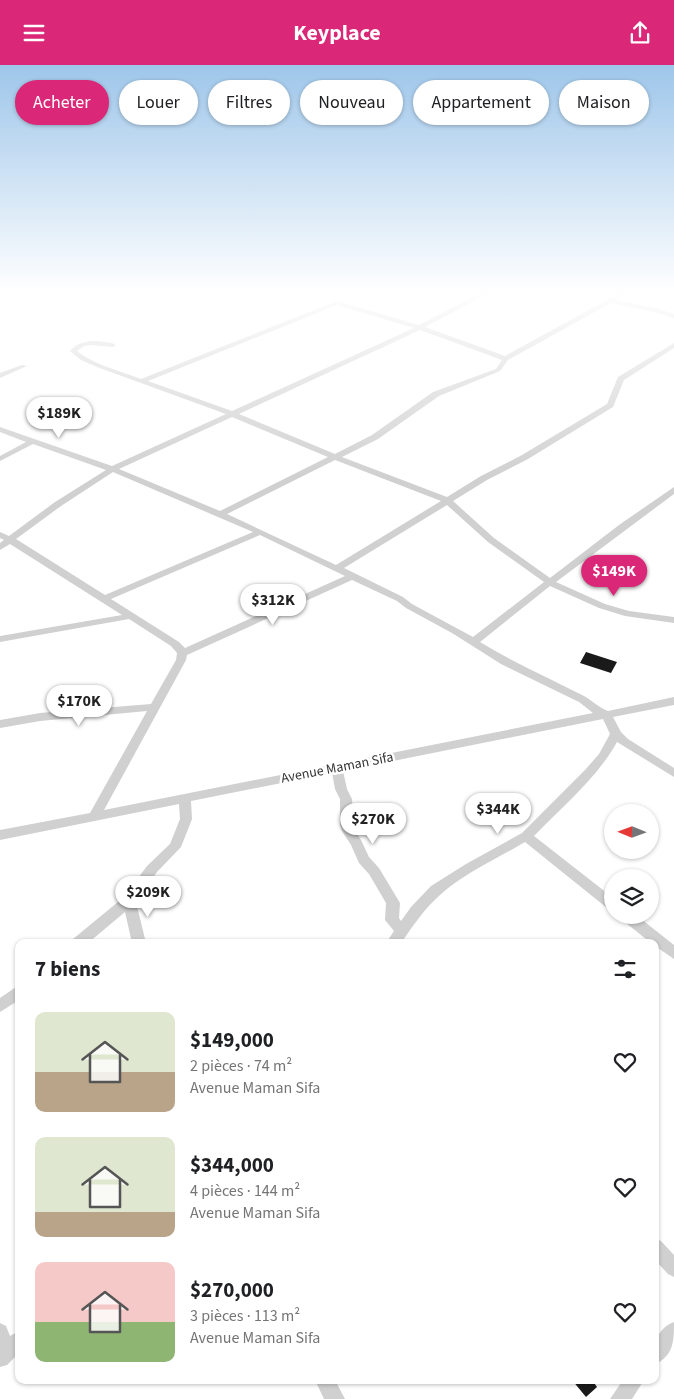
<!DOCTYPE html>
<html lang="fr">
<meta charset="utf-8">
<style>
:root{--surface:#fff;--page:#f6f6f6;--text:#202124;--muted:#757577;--accent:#db2777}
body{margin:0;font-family:"Source Sans 3",sans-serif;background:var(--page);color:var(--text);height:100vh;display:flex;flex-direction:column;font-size:19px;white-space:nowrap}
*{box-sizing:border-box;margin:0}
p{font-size:16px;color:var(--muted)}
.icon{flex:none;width:28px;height:28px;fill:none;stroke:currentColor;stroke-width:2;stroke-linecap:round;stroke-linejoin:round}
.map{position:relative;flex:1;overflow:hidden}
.panel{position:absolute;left:15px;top:874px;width:644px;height:445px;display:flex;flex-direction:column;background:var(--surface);border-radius:10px;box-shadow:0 1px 4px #0004}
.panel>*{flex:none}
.banner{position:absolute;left:15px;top:15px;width:645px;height:45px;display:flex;gap:10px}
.needle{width:32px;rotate:271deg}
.tools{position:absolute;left:604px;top:739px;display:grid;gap:10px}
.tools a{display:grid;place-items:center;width:55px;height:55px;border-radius:50%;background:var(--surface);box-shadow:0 1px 4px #0004;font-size:25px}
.price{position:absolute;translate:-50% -42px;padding:0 11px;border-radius:18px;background:#fff;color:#222;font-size:16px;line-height:32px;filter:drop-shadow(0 1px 2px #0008)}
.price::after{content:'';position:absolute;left:50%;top:30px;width:15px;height:11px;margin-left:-8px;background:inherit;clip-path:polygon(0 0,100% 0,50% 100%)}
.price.active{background:var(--accent);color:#fff}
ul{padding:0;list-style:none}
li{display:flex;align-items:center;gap:15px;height:125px;padding:0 20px}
li span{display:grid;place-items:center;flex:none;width:140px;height:100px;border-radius:10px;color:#555}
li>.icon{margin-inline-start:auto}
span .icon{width:60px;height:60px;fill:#fffc;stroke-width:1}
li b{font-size:21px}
h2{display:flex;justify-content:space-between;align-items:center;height:60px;padding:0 20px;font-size:21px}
.tag{padding:0 18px;border-radius:22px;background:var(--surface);box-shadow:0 1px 4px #0004;font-size:18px;line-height:45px}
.tag.active{background:var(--accent);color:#fff}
header{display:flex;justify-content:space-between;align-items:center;height:65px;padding:0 20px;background:var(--accent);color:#fff;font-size:22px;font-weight:700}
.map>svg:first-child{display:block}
</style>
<header><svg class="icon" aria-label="menu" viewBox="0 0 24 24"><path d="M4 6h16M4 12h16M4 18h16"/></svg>Keyplace<svg class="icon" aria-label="share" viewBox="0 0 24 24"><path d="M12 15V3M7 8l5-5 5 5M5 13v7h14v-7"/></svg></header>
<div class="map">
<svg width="674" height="1334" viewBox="0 0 674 1334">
<rect width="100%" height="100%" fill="#fff"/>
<g fill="#1a1a1a">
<polygon points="586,587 617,597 611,608 580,598"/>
<polygon points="572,1315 592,1315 597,1322 586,1332"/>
</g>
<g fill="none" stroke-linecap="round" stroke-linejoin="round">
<g fill="#d0d0d0" fill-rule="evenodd">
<path d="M486 225H495L425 262 505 291 625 225H633L616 235 656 243 674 249V253L655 247 611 238 508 295 500 306 439 331 378 374 342 392 447 432 481 411 522 390 607 339 618 312 674 278V283L624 315 613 342 528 394 487 415 453 436 494 473 550 513 619 460 674 422V429L556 517 605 539 629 546 674 552V558L625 551 599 543 550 521 480 577C514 598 549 613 584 631 593 636 598 642 608 646L674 632V640L613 652 621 667 628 674 674 703V712L617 677C597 713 563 741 534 771L612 832V844L607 843 525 777C500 792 461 810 440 830 424 844 413 861 401 878H386L394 866 385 855 386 838 369 809 359 798 351 780 342 766 340 760V734L335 724 332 708 191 736 192 754 181 782 157 807 136 837 146 878H132L125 847 88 878H71L73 874 124 832 147 801 170 779 180 754 179 739 0 775V765L90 748 147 646 40 656 0 663V655L40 648 151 639 176 595 177 588 171 581 129 554 0 577V571L122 550 10 479 0 485V478L4 475 0 473V467L9 471 55 437 106 405 33 379 0 396V391L26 377 0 367V362L112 401 226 349 97 302 81 295 70 286C81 273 100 275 115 279V281L113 282 91 280 84 281 77 286C95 300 120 306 141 314L337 236 419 260ZM337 240 414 263 232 346 148 316ZM420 265 502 295 496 304 433 327 372 370 335 389 239 349ZM232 352 328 392 220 446 119 404ZM335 395 441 436 336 500 227 449ZM113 407 253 467 105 530 16 474 61 441ZM447 440 488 477 544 517 473 572 412 539 403 532 344 503ZM260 470 345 511 185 583 179 577 111 534ZM352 515 397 536 406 543 452 568 501 599 579 637 593 648 104 745 186 595 187 590ZM603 654 610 669 599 689 585 705 522 768 466 799 431 821 411 842 401 856 399 853 400 838 379 803 369 792 361 775 354 764 352 734 347 724 343 706Z"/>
<polygon points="22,300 27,301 0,313 0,308"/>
<polygon points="619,850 636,850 674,880 674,894 655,881 655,878 651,878 621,854"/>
<polygon points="19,920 19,935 0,947 0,933"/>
<polygon points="655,1173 661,1176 674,1190 674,1212 668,1209 655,1195"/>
<path d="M674 1257C674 1275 674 1291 655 1299 655 1281 654 1265 674 1257Z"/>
<polygon points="0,1258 6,1261 10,1271 19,1266 19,1288 7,1300 0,1302"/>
<polygon points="315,1315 335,1315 345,1334 324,1334"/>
<polygon points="623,1315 644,1315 632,1334 610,1334"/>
</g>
</g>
<linearGradient id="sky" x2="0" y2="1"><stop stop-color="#9ec6ea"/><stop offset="0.55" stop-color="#fff"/><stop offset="1" stop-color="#fff" stop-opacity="0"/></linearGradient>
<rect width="674" height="412" fill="url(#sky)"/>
<g text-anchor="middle" stroke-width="5" stroke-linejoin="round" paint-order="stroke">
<g font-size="14" fill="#333" stroke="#fff">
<text transform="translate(337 702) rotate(-11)" y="5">Avenue Maman Sifa</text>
</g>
</g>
</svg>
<div class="tools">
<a><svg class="needle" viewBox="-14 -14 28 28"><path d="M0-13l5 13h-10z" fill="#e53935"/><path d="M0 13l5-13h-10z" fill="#757577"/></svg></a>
<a><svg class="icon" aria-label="layers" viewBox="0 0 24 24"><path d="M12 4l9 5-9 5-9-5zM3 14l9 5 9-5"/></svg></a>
</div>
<b class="price" style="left:59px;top:374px">$189K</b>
<b class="price active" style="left:614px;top:532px">$149K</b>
<b class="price" style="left:273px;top:561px">$312K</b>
<b class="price" style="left:79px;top:662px">$170K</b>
<b class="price" style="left:498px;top:770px">$344K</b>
<b class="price" style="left:373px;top:780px">$270K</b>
<b class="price" style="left:148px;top:853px">$209K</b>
<div class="banner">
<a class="tag active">Acheter</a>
<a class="tag">Louer</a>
<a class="tag">Filtres</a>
<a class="tag">Nouveau</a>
<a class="tag">Appartement</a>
<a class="tag">Maison</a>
</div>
<section class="panel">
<h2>7 biens<svg class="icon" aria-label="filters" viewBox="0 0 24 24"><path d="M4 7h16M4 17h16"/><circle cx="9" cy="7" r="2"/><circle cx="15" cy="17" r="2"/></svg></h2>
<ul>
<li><span style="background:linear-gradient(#dfe7d0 60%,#b9a48a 0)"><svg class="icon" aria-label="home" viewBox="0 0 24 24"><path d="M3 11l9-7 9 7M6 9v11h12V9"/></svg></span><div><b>$149,000</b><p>2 pièces · 74 m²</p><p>Avenue Maman Sifa</p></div><svg class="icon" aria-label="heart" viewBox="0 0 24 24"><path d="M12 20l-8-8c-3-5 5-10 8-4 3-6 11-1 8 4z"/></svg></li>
<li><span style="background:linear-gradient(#dfe7d0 75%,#b9a48a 0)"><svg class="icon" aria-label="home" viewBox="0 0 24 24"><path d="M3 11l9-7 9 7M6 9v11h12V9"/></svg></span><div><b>$344,000</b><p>4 pièces · 144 m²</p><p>Avenue Maman Sifa</p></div><svg class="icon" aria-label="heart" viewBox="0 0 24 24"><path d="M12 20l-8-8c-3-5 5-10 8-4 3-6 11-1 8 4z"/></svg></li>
<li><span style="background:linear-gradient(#f6c9c9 60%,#8fb573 0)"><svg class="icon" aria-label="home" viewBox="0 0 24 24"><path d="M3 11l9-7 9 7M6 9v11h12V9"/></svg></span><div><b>$270,000</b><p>3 pièces · 113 m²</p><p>Avenue Maman Sifa</p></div><svg class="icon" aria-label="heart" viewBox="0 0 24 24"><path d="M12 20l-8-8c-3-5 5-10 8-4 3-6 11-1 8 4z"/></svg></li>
</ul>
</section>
</div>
